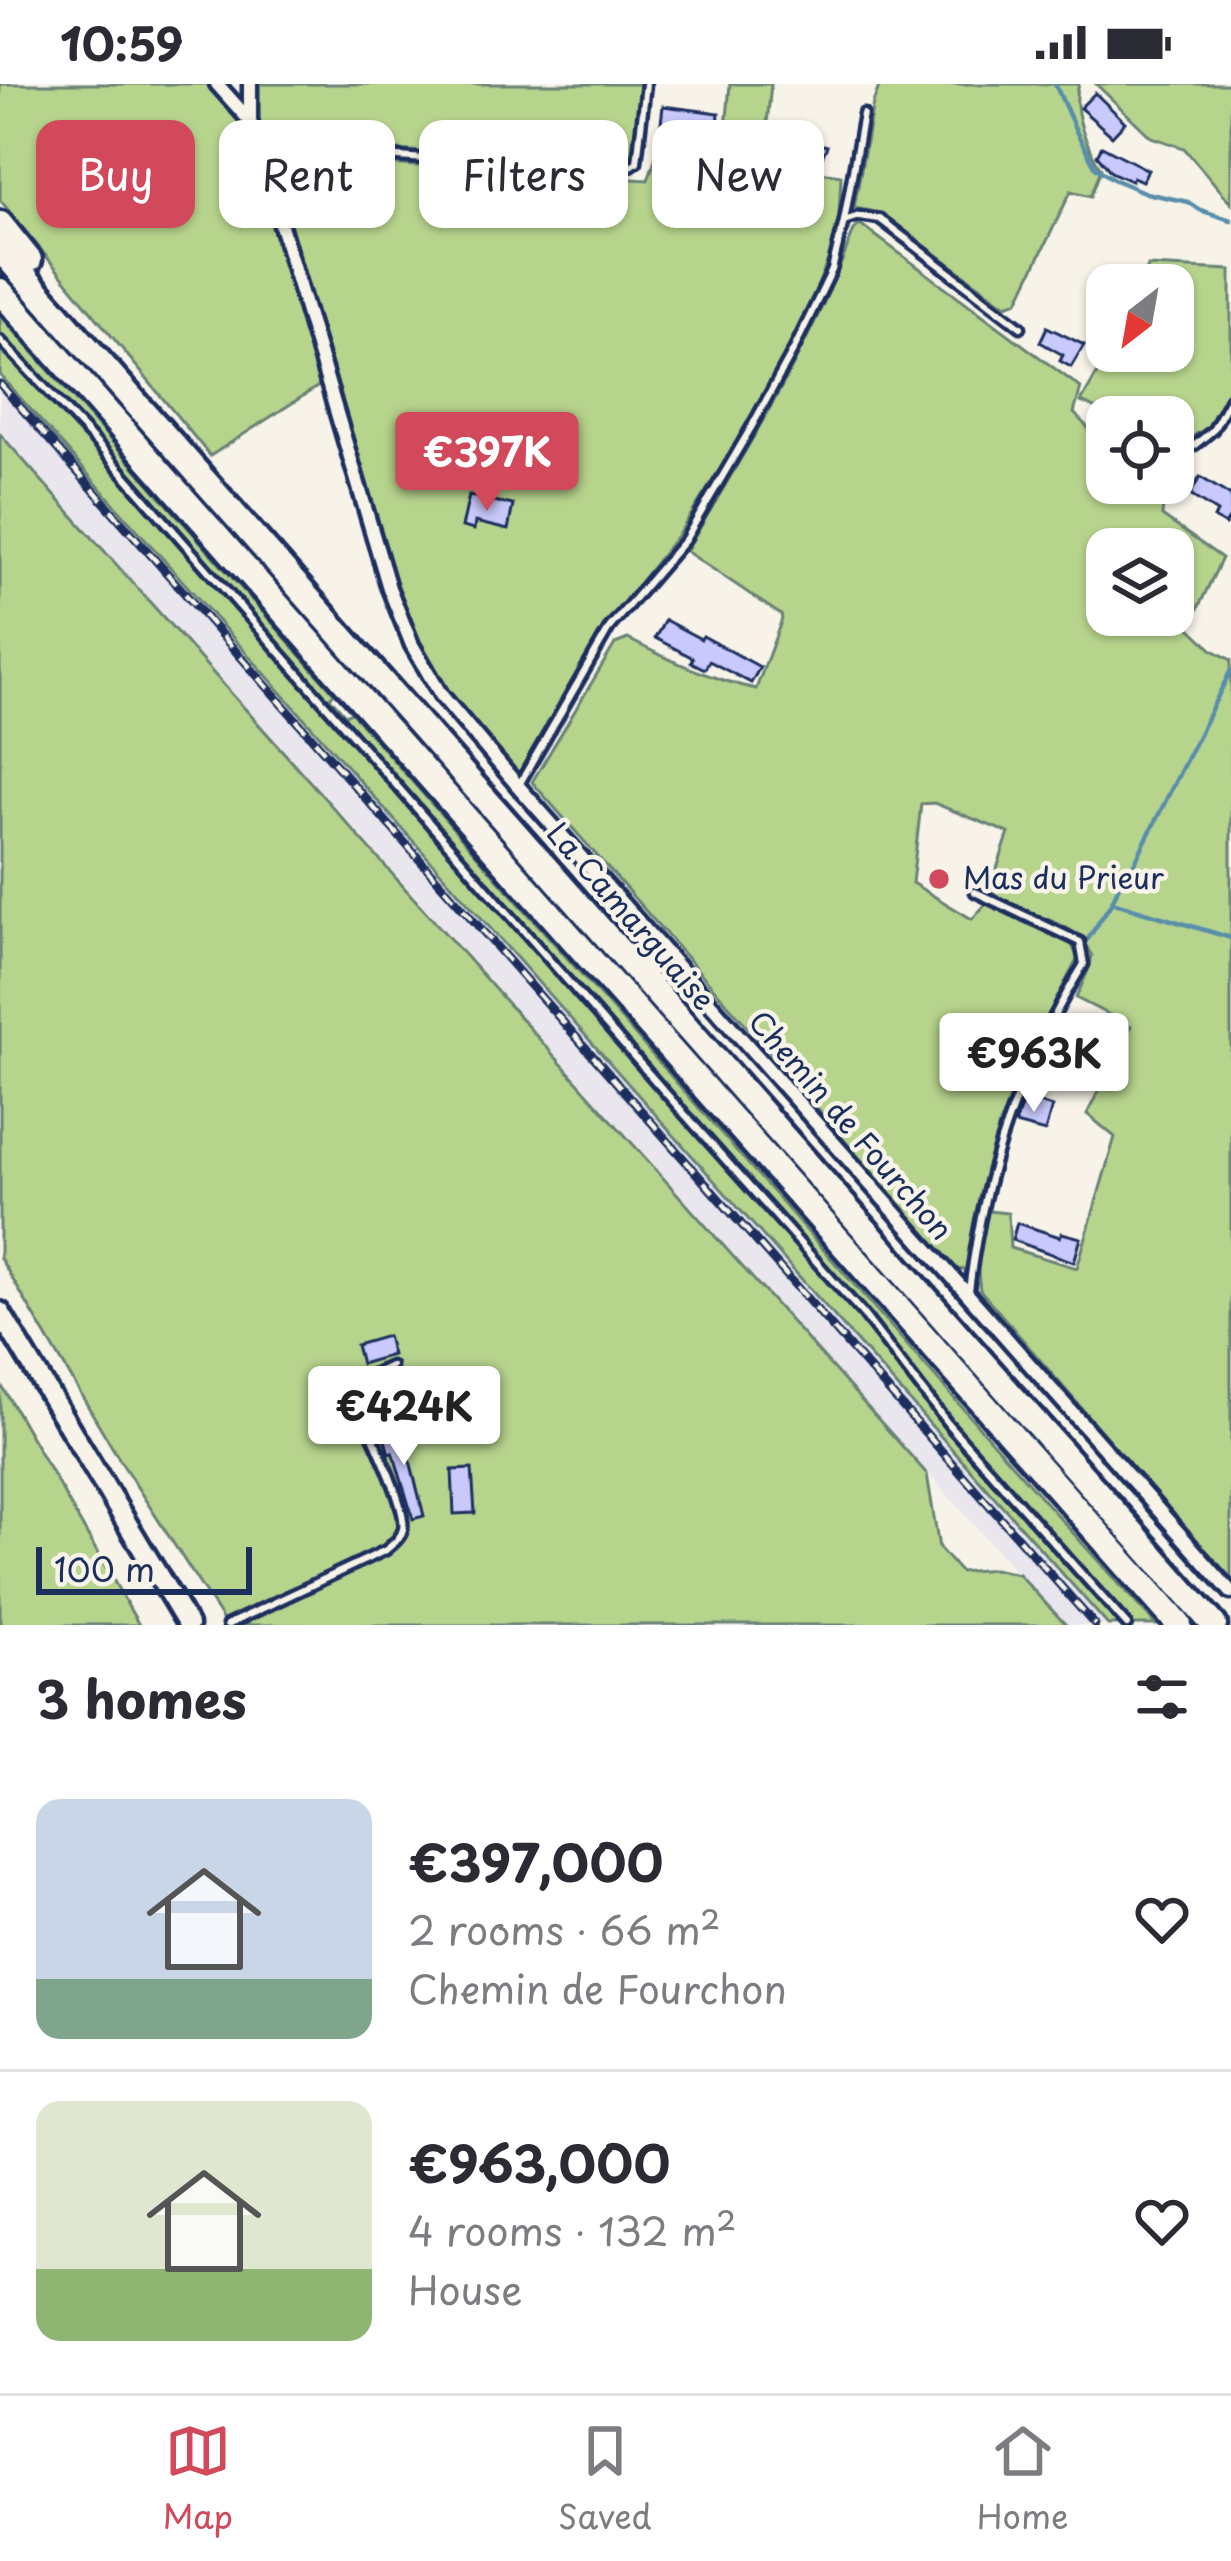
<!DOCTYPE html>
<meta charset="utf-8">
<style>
:root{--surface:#fff;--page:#f2f2f3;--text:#2b2b33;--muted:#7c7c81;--line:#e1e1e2;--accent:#d1495b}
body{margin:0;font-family:"Playpen Sans",sans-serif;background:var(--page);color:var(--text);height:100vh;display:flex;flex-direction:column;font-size:45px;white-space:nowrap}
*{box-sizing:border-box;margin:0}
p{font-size:39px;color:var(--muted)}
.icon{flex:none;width:66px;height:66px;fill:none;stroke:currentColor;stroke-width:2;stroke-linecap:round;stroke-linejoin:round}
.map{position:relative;height:1541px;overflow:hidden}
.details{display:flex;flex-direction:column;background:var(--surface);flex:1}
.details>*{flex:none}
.top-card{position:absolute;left:36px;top:36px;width:1161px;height:108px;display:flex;gap:24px}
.needle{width:78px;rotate:211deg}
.tools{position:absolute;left:1086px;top:180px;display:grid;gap:24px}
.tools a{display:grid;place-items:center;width:108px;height:108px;border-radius:24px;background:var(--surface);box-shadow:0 3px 9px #0004;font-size:60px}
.scale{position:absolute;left:36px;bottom:30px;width:216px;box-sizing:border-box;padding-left:12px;border:6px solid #1b2f5e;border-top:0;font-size:33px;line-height:42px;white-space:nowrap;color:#1b2f5e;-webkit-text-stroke:9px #f7f3e8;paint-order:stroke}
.price{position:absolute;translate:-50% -102px;padding:0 27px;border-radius:12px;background:#fff;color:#222;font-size:39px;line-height:78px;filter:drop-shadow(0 3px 6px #0008)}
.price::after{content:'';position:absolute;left:50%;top:72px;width:36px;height:27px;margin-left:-18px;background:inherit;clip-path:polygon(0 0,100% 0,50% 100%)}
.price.current{background:var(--accent);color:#fff}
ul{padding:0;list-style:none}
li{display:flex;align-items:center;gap:36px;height:300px;padding:0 36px}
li+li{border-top:3px solid var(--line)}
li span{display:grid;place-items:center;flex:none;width:336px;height:240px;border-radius:24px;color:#555}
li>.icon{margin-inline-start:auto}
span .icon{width:144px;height:144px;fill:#fffc;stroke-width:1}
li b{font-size:51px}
h2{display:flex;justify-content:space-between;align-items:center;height:144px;padding:0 36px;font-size:51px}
.tag{padding:0 42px;border-radius:24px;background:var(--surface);box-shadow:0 3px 9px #0004;font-size:42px;line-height:108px}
.tag.current{background:var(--accent);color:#fff}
.status{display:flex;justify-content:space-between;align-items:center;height:84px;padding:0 60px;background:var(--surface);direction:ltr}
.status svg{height:33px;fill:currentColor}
.tab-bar{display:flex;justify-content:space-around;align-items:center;height:168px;border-top:3px solid var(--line);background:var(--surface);font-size:33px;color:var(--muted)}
.tab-bar a{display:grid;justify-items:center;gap:6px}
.tab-bar .current{color:var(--accent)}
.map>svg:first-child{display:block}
</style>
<div class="status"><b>10:59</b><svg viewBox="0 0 49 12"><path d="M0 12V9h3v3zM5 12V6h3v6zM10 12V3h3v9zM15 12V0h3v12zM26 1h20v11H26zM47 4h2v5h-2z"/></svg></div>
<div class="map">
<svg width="1231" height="1541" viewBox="0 0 1231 1541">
<rect width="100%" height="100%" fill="#f7f3e8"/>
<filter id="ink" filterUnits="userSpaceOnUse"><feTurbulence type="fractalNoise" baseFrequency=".00833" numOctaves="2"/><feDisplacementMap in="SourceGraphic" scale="24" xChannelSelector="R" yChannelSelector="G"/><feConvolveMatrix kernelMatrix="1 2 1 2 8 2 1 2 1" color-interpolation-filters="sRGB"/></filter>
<g filter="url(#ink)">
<polygon fill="#e9e6ee" points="0,291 1108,1541 1066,1541 1018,1490 366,757 112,476 0,350"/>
<g fill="#b7d48d" stroke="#698276" stroke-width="3" fill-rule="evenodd">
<polygon points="0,0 210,0 239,32 245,44 320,301 210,372 0,116"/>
<path d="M253 0H642L632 82 614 83 271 56C253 42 255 21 253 0Z"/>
<polygon points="730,0 771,0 765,60 725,56"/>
<path d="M880 0H1079C1071 26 1087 63 1101 85L1091 112 1071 107 1018 217 1006 221 887 134 871 127 854 124 873 19Z"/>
<polygon points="1096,0 1231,0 1231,119 1184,64 1151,53"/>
<polygon points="659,64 841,91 838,150 817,204 786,269 727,374 680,448 597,553 519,688 515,690 466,632 419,564 357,385 339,304 270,73 648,96"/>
<path d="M860 140 1081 304 1074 329 1107 364V399H1158L1164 410 1162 432 1222 474 1189 543 1213 566 1231 576V1498L980 1206 977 1181 988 1127 1008 1129 1010 1164 1077 1184 1115 1053 1087 1030 1131 942 1076 914 1090 882 1092 871C1074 829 1017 837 990 805L1009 749 934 719 921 720 912 799 972 835 986 820 1065 856 1072 861 1078 874 1027 972 1001 1036 986 1084 968 1184 954 1187 777 976 532 698 615 560 628 555C669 576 710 595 756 605L782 535 781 531 686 467C748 363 812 260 854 146ZM1107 465H1173V531H1107Z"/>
<path d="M1148 182 1231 186V301L1207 344 1186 356 1173 354V333H1138L1131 329C1117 338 1096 324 1081 318L1110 267H1173V201H1142Z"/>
<polygon points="0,231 334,609 330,614 345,631 351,628 1046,1419 1156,1541 1108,1541 0,291"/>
<polygon points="0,350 927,1390 939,1464 960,1488 993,1485 1018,1490 1066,1541 226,1541 121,1378 0,1174"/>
<polygon points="0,1299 139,1541 0,1541"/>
</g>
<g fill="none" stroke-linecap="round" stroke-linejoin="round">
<g stroke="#588eab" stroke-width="4.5">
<polyline points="1055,0 1077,49 1096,84 1115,96 1146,109 1188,118 1200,126 1231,136"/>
<polyline points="1112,818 1231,854"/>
<polyline points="1088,855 1112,818 1127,783 1133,782 1231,586"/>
</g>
</g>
<g fill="#c9c9fc" stroke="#1b2f5e" stroke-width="3">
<polygon points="1095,9 1125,38 1112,52 1080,24"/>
<polygon points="663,22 719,29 718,44 704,42 703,50 670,46 669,40 661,39"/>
<polygon points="781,46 797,51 796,54 827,62 822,73 776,61"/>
<polygon points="1102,62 1148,86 1142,97 1133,93 1131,97 1111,88 1097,71"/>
<polygon points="1047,243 1084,261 1071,283 1060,277 1063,271 1040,258"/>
<polygon points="526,348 543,351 537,384 520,381"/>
<polygon points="1200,393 1231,412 1231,432 1225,441 1214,434 1217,428 1190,411"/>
<polygon points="469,412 513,421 508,446 475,438 474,446 462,443"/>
<polygon points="665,536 701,555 703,552 760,583 751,599 709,577 705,585 691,578 693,574 655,554"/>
<polygon points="1024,1014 1052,1023 1045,1048 1015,1040"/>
<polygon points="1017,1139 1060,1153 1062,1149 1081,1154 1074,1178 1012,1156"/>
<polygon points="387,1252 392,1271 361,1280 356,1261"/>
<polygon points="401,1341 424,1432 413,1435 396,1378 392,1368 389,1369 382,1347"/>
<polygon points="472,1385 475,1429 454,1430 452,1386"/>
</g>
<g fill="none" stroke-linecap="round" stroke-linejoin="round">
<defs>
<g id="lane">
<polyline points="259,63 620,89 637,78 646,0"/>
<polyline points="844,137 859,132 880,135 1021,243"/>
<polyline points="0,256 101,364 671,1015 863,1230 949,1341 1127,1541"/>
<polyline points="1173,361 1195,361 1213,346 1231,313"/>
<polyline points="520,699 610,543 685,456 752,342 794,265 832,186 844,137 863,30"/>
<path d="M969 1207C984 1083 1019 986 1084 880L1080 858 975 808"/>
<path d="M227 1541 386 1466C393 1460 401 1454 403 1445 408 1422 365 1337 354 1312L356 1297 391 1282"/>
</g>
<g id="street">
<polyline points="217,0 250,37 389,504 412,561 441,611 518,702 1231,1508"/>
<polyline points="250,0 250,37"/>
</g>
<polyline id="secondary" points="0,1228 188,1541"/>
<g id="highway">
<polyline points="0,140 29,176"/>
<polyline points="0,165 1214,1541"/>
<polyline points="0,207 1179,1541"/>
</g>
</defs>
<use href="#lane" stroke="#1b2f5e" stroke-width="15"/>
<use href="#street" stroke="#1b2f5e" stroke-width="21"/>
<use href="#secondary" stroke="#1b2f5e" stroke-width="27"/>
<use href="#highway" stroke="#1b2f5e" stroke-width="33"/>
<use href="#lane" stroke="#f7f3e8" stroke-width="6"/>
<use href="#street" stroke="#f7f3e8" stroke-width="12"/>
<use href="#secondary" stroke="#f7f3e8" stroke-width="18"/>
<use href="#highway" stroke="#f7f3e8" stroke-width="24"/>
<defs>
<polyline id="rail" points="0,300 1095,1541"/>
</defs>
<use href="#rail" stroke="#1b2f5e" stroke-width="9"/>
<use href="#rail" stroke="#f7f3e8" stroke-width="4.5" stroke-dasharray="14" stroke-linecap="butt"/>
</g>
</g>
<circle fill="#d1495b" stroke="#f7f3e8" stroke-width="4.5" cx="939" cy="795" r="12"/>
<g text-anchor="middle" stroke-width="9" stroke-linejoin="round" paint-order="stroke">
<g font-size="30" fill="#1b2f5e" stroke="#f7f3e8" text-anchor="start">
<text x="963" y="805">Mas du Prieur</text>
</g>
<g font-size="30" fill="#1b2f5e" stroke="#f7f3e8">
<text transform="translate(630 833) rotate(49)" y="10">La Camarguaise</text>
<text transform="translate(850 1042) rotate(49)" y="10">Chemin de Fourchon</text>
</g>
</g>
</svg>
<div class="tools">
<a><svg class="needle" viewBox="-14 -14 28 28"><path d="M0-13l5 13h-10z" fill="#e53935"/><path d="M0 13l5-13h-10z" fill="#7c7c81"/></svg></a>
<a><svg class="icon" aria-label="locate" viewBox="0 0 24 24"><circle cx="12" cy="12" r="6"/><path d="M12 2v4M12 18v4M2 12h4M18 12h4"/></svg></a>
<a><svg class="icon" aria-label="layers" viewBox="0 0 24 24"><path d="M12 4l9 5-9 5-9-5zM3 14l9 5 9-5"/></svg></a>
</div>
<div class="scale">100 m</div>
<b class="price current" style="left:487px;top:430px">€397K</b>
<b class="price" style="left:1034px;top:1031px">€963K</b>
<b class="price" style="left:404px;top:1384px">€424K</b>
<div class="top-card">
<a class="tag current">Buy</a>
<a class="tag">Rent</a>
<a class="tag">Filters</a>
<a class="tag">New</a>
</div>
</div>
<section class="details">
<h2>3 homes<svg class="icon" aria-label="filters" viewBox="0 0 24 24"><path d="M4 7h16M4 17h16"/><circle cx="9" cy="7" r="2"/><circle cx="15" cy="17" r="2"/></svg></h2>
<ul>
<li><span style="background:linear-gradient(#c9d6e8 75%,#7fa58c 0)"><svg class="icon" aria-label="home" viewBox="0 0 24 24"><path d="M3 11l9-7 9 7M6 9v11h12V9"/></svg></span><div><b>€397,000</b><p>2 rooms · 66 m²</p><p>Chemin de Fourchon</p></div><svg class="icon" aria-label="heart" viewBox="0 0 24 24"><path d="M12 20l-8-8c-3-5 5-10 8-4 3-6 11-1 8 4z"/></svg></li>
<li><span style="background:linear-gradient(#dfe7d0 70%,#8fb573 0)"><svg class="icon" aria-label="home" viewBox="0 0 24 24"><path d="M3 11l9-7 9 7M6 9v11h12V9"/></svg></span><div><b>€963,000</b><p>4 rooms · 132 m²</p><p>House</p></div><svg class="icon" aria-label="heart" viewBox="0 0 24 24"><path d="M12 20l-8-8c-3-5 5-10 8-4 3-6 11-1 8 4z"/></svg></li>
</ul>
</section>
<nav class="tab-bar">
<a class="current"><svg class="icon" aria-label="map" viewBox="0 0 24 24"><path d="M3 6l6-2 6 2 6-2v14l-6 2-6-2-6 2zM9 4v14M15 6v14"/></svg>Map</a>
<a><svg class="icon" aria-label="saved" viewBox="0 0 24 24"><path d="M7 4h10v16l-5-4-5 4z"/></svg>Saved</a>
<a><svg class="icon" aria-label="home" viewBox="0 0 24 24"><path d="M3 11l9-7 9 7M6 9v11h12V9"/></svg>Home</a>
</nav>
